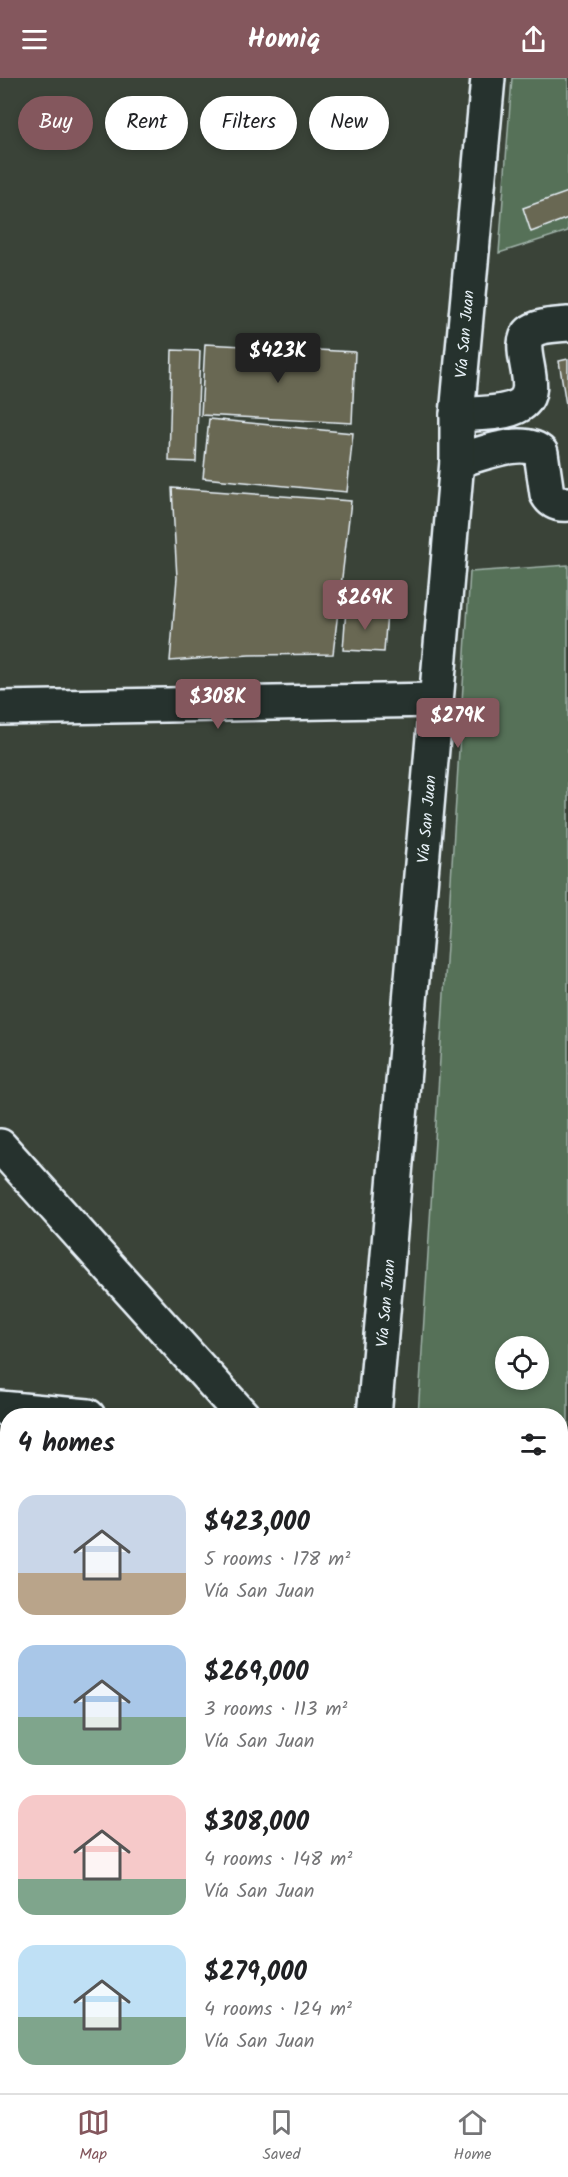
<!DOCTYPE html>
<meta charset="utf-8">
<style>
:root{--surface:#fff;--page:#f6f6f6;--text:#202124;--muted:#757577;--line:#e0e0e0;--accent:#84575d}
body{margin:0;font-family:Kalam,sans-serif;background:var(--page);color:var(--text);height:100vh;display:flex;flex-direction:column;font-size:22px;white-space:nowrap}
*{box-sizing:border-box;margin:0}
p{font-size:20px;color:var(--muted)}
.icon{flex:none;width:33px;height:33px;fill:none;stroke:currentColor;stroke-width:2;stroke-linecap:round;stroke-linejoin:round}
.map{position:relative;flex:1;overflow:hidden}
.sheet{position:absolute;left:0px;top:1330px;width:568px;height:686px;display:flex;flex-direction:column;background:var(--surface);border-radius:24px 24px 0 0;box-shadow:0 3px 9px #0003}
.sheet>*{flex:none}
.top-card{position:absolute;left:18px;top:18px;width:532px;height:54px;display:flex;gap:12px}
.controls{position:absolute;left:495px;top:1258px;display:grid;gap:12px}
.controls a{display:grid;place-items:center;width:54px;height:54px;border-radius:50%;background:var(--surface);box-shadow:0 3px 9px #0003;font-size:30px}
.price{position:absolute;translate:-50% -51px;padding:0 14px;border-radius:6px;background:var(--accent);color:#fff;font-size:20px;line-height:39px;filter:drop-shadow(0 2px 3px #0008)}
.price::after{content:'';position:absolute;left:50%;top:36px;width:18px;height:14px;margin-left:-9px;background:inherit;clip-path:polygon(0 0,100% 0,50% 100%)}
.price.selected{background:#222;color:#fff}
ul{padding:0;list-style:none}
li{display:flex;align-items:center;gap:18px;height:150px;padding:0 18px}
li span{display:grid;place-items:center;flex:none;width:168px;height:120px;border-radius:18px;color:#555}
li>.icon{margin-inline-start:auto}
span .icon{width:72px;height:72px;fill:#fffc;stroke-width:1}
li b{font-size:26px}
h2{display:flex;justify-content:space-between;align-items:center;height:72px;padding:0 18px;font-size:26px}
.tag{padding:0 21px;border-radius:27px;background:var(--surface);box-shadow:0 3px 9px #0003;font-size:21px;line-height:54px}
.tag.selected{background:var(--accent);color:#fff}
header{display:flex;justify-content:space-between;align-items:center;height:78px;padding:0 18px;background:var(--accent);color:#fff;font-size:27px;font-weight:700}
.tab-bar{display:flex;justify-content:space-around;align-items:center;height:84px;border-top:2px solid var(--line);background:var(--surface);font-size:16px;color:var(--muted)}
.tab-bar a{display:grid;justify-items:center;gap:3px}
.tab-bar .selected{color:var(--accent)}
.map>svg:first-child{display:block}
</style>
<header><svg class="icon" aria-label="menu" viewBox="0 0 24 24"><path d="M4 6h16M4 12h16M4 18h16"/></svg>Homiq<svg class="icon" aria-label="share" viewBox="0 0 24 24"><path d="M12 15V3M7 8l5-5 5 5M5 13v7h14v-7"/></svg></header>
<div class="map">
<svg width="568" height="2015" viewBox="0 0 568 2015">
<rect width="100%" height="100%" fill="#3a4338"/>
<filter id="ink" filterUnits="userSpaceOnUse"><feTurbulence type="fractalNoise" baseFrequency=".0167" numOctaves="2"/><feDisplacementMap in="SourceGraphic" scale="12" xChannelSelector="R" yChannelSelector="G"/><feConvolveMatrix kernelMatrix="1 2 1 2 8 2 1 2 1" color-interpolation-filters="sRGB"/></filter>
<g filter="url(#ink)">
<g fill="#567158" stroke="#9fb1a8" stroke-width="1.5" fill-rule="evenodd">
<polygon points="512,0 568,0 568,153 499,175"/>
<path d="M568 487V1631L561 1632V1338H418L470 494ZM506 1269H538V1302H506Z"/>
<polygon points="568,1903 568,2015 489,2015 487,2012 490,2008 561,2008 561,1912"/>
</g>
<g fill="#696753" stroke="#e8f1f8" stroke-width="1.5">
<polygon points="568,114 568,140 531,154 523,130"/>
<polygon points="205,266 355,274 352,345 201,337"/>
<polygon points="172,272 200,273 196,384 169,383"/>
<polygon points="568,281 568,339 559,283"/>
<polygon points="209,341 353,355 347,414 203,400"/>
<polygon points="172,410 351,423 333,576 249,577 170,583 177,500"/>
<polygon points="346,531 387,534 384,574 343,572"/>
<polygon points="8,1632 8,1678 1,1678 0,1633"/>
<polygon points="561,1632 568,1633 568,1722 561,1722"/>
<rect x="0" y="1690" width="8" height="52"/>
<polygon points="3,1782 8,1782 8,1836 2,1836"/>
<polygon points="8,1842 8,1878 5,1878 2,1843"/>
<polygon points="1,1941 8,1941 8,1992 2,1992"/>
</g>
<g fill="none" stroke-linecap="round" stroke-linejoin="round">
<defs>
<g id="minor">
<path d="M457 337C475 335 504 337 520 327 545 311 511 267 532 253 541 247 557 247 568 246"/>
<path d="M457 383C478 377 524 358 541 375L547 416C552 425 558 427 568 426"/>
<polyline points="0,630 436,622"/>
<polyline points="0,1068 243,1338"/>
<polyline points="0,1330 88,1338"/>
<polyline points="374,1338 457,383 457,337 488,0"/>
<polyline points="0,1624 8,1623"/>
<polyline points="0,1778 8,1777"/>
<polyline points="0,1926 8,1926"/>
<polyline points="561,1967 568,1966"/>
<polyline points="155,2015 244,2008"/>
<polyline points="323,2015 323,2008"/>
</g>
</defs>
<use href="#minor" stroke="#e8f1f8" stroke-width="38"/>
<use href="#minor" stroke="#26332d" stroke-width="33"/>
</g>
</g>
<g text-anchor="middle" stroke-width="4.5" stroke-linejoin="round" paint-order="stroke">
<g font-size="16" fill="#e8f1f8" stroke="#26332d">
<text transform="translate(464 256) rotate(-85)" y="6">Vía San Juan</text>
<text transform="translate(426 741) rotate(-85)" y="6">Vía San Juan</text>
<text transform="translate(385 1225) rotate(-85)" y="6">Vía San Juan</text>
</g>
</g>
</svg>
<div class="controls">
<a><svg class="icon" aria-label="locate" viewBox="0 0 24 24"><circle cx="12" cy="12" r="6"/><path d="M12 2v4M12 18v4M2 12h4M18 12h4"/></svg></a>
</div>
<b class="price selected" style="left:278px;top:306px">$423K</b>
<b class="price" style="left:365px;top:553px">$269K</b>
<b class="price" style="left:218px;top:652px">$308K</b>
<b class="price" style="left:458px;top:671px">$279K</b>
<div class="top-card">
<a class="tag selected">Buy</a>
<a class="tag">Rent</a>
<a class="tag">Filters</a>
<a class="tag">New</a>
</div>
<section class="sheet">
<h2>4 homes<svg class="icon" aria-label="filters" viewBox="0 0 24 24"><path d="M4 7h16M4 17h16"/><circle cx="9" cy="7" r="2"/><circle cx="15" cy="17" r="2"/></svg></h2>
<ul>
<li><span style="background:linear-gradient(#c9d6e8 65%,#b9a48a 0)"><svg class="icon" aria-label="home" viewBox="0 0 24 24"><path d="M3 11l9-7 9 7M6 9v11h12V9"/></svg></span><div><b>$423,000</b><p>5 rooms · 178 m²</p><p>Vía San Juan</p></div></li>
<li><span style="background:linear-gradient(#a9c7e8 60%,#7fa58c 0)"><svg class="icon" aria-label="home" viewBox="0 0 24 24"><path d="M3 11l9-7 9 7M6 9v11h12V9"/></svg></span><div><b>$269,000</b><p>3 rooms · 113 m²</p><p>Vía San Juan</p></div></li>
<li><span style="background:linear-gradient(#f6c9c9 70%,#7fa58c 0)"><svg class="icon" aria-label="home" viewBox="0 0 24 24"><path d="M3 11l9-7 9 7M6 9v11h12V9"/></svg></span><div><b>$308,000</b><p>4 rooms · 148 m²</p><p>Vía San Juan</p></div></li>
<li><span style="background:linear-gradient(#bfe0f5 60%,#7fa58c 0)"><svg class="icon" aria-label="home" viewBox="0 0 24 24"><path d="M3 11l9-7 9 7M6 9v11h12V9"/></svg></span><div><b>$279,000</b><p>4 rooms · 124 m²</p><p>Vía San Juan</p></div></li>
</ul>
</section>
</div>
<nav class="tab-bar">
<a class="selected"><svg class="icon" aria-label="map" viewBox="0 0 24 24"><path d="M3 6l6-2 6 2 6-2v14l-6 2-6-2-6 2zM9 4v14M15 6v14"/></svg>Map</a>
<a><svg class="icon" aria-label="saved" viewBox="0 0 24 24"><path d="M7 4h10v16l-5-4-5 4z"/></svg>Saved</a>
<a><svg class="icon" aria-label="home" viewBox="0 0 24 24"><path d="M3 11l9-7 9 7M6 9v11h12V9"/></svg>Home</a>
</nav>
